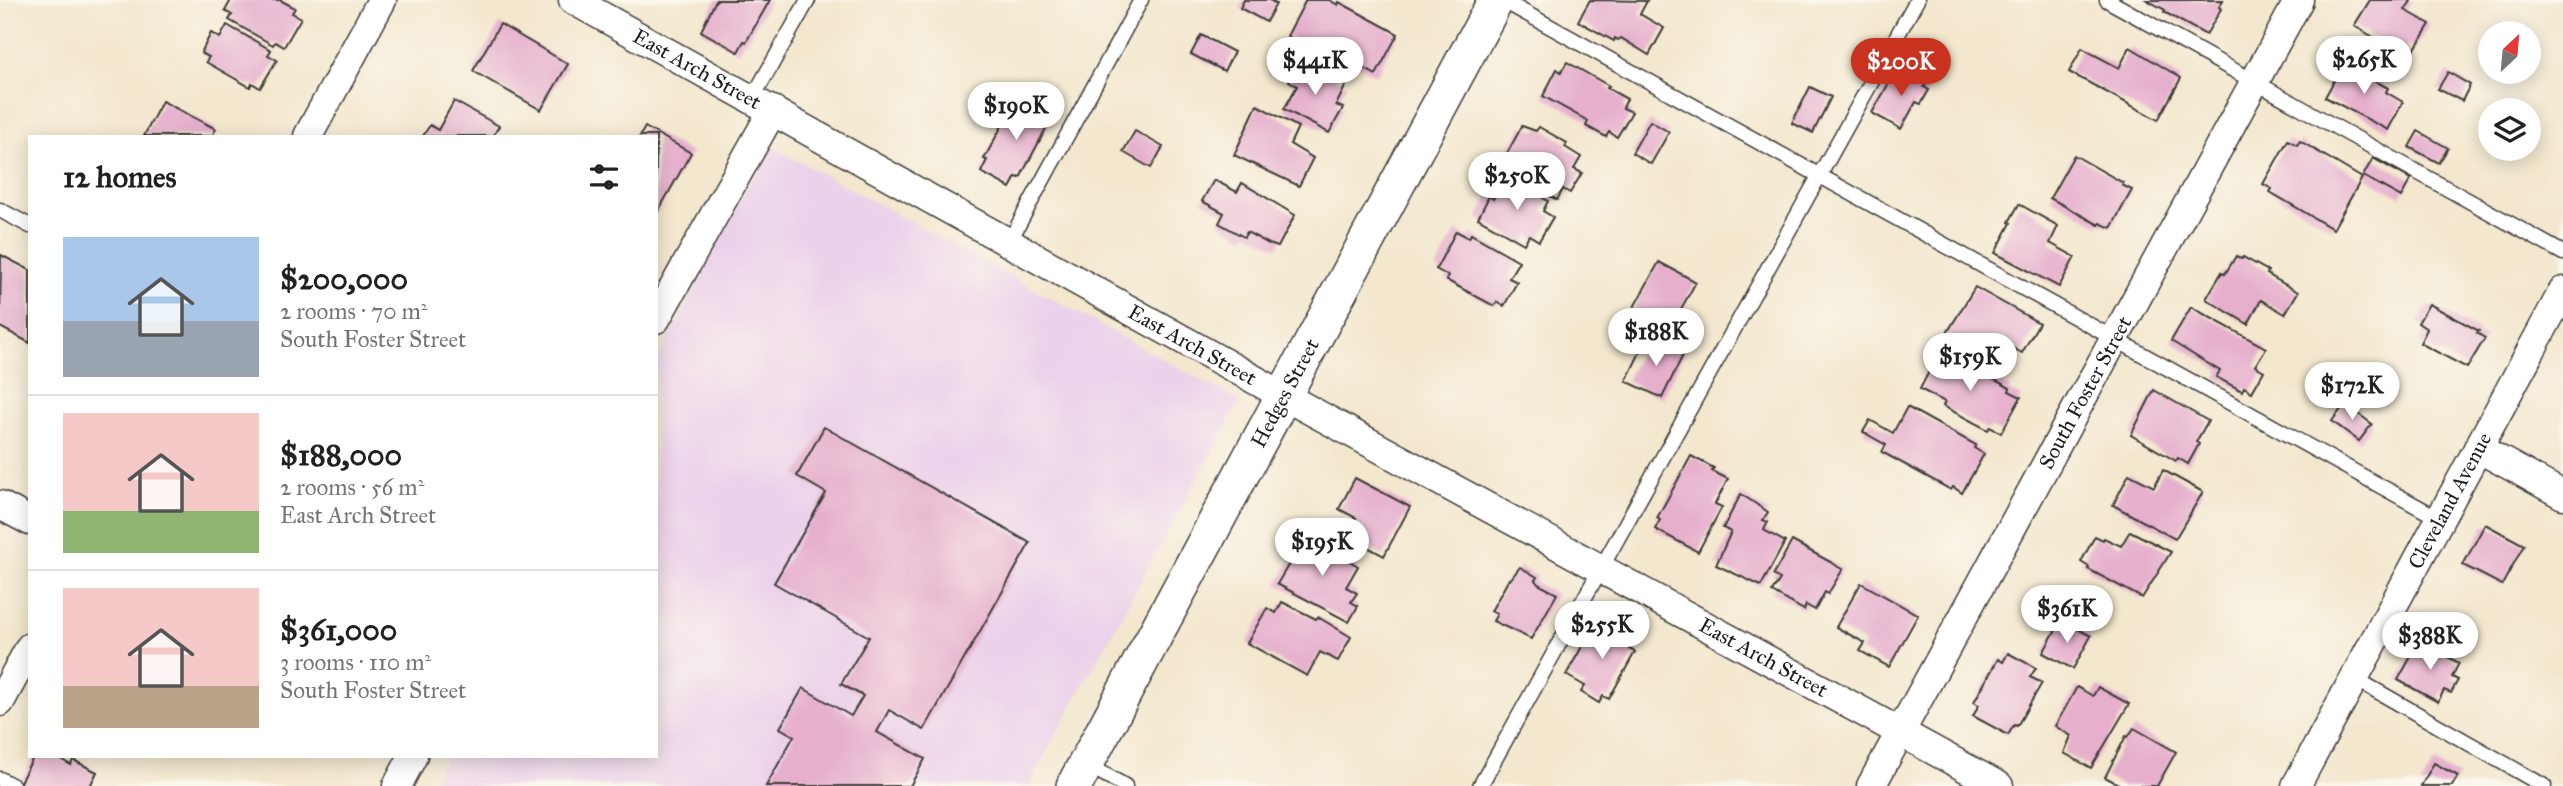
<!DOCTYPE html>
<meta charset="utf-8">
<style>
:root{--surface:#fff;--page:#f6f6f6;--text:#202124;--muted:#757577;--line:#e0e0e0;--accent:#c8321e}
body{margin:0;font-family:"IM FELL Great Primer",serif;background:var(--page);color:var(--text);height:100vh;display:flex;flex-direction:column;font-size:26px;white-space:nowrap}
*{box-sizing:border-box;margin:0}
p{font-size:23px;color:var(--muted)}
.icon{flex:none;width:38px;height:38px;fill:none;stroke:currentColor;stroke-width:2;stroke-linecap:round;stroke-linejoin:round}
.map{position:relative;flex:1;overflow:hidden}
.panel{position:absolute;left:28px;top:135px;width:630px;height:623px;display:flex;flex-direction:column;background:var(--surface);border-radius:0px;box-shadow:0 4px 18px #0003}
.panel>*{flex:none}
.needle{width:46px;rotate:26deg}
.tools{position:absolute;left:2478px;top:21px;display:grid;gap:14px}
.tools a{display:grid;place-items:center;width:63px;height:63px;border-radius:50%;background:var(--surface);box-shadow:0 4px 18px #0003;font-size:35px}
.price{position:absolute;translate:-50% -60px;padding:0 16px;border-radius:24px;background:#fff;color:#222;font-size:23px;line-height:46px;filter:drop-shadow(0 2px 4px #0008)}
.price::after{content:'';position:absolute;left:50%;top:42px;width:21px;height:16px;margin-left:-10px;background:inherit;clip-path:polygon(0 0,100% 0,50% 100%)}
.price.active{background:var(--accent);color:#fff}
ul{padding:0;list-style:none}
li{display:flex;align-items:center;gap:21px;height:175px;padding:0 35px}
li+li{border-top:2px solid var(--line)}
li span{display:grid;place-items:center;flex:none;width:196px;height:140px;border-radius:0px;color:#555}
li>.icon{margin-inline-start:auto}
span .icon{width:84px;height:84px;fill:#fffc;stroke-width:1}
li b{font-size:30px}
h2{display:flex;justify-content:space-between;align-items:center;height:84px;padding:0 35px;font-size:30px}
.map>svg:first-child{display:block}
</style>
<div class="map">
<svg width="2563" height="786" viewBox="0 0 2563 786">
<rect width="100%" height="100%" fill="#fbf7ec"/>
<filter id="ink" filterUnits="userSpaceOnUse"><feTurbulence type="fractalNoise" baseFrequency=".0143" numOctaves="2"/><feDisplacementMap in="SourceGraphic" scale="14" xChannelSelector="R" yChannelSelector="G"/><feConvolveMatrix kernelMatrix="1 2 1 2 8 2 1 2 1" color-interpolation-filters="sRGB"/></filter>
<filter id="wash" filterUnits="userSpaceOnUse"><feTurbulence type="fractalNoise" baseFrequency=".00686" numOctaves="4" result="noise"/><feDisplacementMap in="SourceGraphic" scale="28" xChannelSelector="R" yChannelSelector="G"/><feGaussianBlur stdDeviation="1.57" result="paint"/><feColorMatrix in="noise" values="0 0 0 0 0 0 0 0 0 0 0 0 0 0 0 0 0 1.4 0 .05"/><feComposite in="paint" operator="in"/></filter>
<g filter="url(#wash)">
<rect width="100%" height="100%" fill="#f3e7cd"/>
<polygon fill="#ecd1ea" points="769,145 1240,401 1028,786 430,786 447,756 656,756 656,363"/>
<g id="blocks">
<g fill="#e6b0cd">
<polygon points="231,0 280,0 295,8 292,13 301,18 284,47 275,42 273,45 229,20 232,15 225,11"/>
<polygon points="716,0 770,0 746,42 744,41 738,52 701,31"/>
<polygon points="1244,0 1269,0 1276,4 1266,22 1240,8"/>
<polygon points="1306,0 1329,0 1338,5 1339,2 1398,34 1376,75 1326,48 1322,55 1287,36"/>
<polygon points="1590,0 1647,1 1640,14 1664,28 1649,55 1621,38 1618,40 1615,38 1614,41 1578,21"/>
<polygon points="2147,0 2223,0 2219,7 2221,9 2206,35 2164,12 2165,10"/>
<polygon points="2370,0 2409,0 2411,1 2405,10 2430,24 2414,50 2408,45 2399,60 2380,49 2384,43 2354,26"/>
<polygon points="500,24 568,64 541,110 473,71"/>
<polygon points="227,25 271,50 268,55 277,60 260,88 252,83 250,87 206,62 209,57 201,53 211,33 220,38"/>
<polygon points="1201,35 1234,52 1224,71 1191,54"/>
<polygon points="2130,47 2181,78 2158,120 2069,72 2082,48 2119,68"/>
<polygon points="1301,61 1346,85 1336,105 1343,108 1329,133 1284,109 1297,86 1289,81"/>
<polygon points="1567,62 1609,86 1607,88 1627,99 1623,108 1632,112 1617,137 1609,132 1606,137 1586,126 1588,121 1543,96 1557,69 1561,72"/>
<polygon points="2349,62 2368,73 2366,76 2388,88 2386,92 2403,102 2388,130 2325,97 2339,72"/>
<polygon points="1898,67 1927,83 1924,87 1929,90 1921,104 1916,102 1901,129 1872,113"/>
<polygon points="2448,72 2470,85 2462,101 2438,89"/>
<polygon points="1810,87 1831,97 1813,133 1792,123"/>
<polygon points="1018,96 1053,115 1020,178 1016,177 1010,188 981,172 987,160 984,159"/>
<polygon points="162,101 216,129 212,136 144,136"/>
<polygon points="454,101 499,126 493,136 423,136 430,125 438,130"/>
<polygon points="1257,105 1298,127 1290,144 1313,158 1299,186 1234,155"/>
<polygon points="1650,121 1669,132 1651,164 1632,153"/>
<polygon points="1522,126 1536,131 1539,127 1567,143 1565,147 1581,157 1574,169 1582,173 1570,193 1563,189 1557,200 1508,173 1509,171 1500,166"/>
<polygon points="645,127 691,153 656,215 656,136 640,136"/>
<polygon points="1135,131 1163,147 1151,168 1123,152"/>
<polygon points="2418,131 2448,148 2439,163 2409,147"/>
<polygon points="2288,140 2297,145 2300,141 2362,178 2333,229 2270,192 2272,189 2263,184"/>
<polygon points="2074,155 2123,183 2122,185 2132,190 2111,228 2100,223 2099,225 2050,198"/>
<polygon points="2373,158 2411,179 2401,197 2363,176"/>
<polygon points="1506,177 1548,201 1543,211 1553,217 1539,241 1529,235 1524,244 1478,218 1489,196 1493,199"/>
<polygon points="1214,180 1237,192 1242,183 1295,215 1278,247 1269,244 1247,232 1244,237 1219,223 1224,213 1202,201"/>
<polygon points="2019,204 2058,226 2050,243 2075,257 2059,287 1995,253 2011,223 2009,222"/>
<polygon points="1456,231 1469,238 1471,234 1519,261 1509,278 1517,282 1504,306 1497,302 1494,306 1446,280 1448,276 1436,269"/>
<polygon points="1,255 30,270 30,343 0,327"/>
<polygon points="2236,256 2242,259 2243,257 2268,271 2267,274 2298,292 2285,314 2261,300 2248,324 2206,299 2222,272 2225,274"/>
<polygon points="1659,262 1696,282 1671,327 1634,307"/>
<polygon points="1975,287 2039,323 2022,353 1995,338 1986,355 1947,333"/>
<polygon points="2429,304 2479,331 2477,333 2485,338 2467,368 2420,343 2427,329 2418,323"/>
<polygon points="2191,307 2266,348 2255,366 2264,371 2252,392 2244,387 2242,391 2216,377 2220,371 2171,341"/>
<polygon points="1661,340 1685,351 1662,398 1626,381 1645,342 1657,348"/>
<polygon points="1940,350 2010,388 2009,391 2021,397 2001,433 1990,427 1988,430 1943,406 1945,402 1920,389"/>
<polygon points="2154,390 2208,421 2196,442 2199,444 2188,464 2178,458 2176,461 2131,435"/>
<polygon points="2345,404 2372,424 2359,441 2332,421"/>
<polygon points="1907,407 1976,445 1974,448 1984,454 1962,493 1953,487 1951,490 1882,452 1886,445 1863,432 1870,420 1893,433"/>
<polygon points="824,427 1030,543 924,730 889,710 877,732 925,759 910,786 766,786 794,736 780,728 803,688 851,716 863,696 841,684 869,637 774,583 826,493 797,476"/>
<polygon points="1691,456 1714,468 1712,471 1728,479 1715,504 1722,507 1698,552 1655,529 1660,520 1657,518"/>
<polygon points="2163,470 2203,492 2175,539 2113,505 2129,474 2154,487"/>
<polygon points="1355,478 1410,507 1384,556 1347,536 1356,518 1339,509"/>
<polygon points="1741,494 1768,512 1763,520 1768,522 1764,530 1785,542 1761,586 1716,565 1731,532 1723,528"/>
<polygon points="2485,524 2524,545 2502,585 2463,565"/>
<polygon points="2130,531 2171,552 2142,598 2088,569 2089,567 2081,562 2095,536 2103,540 2104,538 2121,546"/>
<polygon points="1305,537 1321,545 1323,542 1349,556 1348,560 1358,566 1346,587 1357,593 1351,602 1358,606 1349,622 1277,584"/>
<polygon points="1792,541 1843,569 1828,594 1825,592 1815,610 1806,605 1804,610 1772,592 1780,579 1773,575"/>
<polygon points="1520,567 1537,577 1535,580 1538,584 1557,594 1531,639 1493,621 1497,614 1491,611 1509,579 1510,580"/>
<polygon points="1861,583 1918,615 1889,667 1860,651 1865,643 1836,627"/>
<polygon points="1282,602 1316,619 1318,617 1351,637 1338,661 1320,652 1307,676 1247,643 1267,608 1276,613"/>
<polygon points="1603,620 1636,638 1629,649 1635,652 1609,699 1603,696 1599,703 1581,692 1585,686 1566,675 1592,629 1596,631"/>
<polygon points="2061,620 2091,636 2073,669 2043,653"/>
<polygon points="2419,642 2459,663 2452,677 2458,680 2451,693 2444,690 2438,702 2398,680"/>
<polygon points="2008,653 2036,668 2030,677 2042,683 2017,726 2014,725 2008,735 1973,716 1979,705 1974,702 1998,659 2003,662"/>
<polygon points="2077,687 2093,696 2098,687 2129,704 2091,768 2064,753 2071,736 2055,726"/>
<polygon points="2134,728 2176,752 2157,786 2122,786 2105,777 2126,736 2128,737"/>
<polygon points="34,756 55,756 71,765 73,760 97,772 90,786 22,786 19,784"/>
<polygon points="2434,763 2458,776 2452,786 2421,786"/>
</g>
</g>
</g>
<g filter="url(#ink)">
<use href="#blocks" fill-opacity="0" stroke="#3c3a37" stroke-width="2"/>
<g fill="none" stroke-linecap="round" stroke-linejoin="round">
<defs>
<g id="service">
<polyline points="1502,0 2440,519"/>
<polyline points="2107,0 2563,253"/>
<polyline points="752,99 808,0"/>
<polyline points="0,210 30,226"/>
<polyline points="1009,242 1141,0"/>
<polyline points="2354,678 2544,786"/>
<polyline points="1086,764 1125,786"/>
<polyline points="0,779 13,786"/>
<polyline points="1480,786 1917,0"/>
</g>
<g id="minor">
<path id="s1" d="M573 0 1284 396 1999 786"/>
<polyline points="308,136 382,0"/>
<polyline points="656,319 773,110"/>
<polyline points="2478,448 2563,495"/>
<polyline points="0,505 30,521"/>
<polyline points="0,702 30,647"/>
<polyline points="397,786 413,756"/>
<path id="s2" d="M1871 786 2299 0"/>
<path id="s3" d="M2296 786 2563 291"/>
</g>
<g id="tertiary">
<path id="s4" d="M1074 786 1496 0"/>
</g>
</defs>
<use href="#service" stroke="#3c3a37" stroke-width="17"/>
<use href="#minor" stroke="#3c3a37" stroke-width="31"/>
<use href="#tertiary" stroke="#3c3a37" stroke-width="38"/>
<use href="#service" stroke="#fff" stroke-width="14"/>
<use href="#minor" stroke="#fff" stroke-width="28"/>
<use href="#tertiary" stroke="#fff" stroke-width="35"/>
</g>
</g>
<g text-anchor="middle" stroke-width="5" stroke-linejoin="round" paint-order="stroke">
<g font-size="21" fill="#1c1c1c" stroke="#fbf7ec">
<text dy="7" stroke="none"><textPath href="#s1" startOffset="142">East Arch Street</textPath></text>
<text dy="7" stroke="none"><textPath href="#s1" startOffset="709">East Arch Street</textPath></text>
<text dy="7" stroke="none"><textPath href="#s4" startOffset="446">Hedges Street</textPath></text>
<text dy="7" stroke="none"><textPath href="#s2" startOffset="448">South Foster Street</textPath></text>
<text dy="7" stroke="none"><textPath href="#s3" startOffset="324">Cleveland Avenue</textPath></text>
<text dy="7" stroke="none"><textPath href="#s1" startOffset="1360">East Arch Street</textPath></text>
</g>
</g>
</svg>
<div class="tools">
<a><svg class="needle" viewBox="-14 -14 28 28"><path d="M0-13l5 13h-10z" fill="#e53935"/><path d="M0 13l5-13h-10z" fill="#757577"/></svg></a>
<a><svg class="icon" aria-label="layers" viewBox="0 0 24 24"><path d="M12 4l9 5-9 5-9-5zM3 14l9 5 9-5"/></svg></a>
</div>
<b class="price" style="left:2364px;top:96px">$265K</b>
<b class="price" style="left:1315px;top:97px">$441K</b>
<b class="price active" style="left:1901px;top:98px">$200K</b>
<b class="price" style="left:1016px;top:142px">$190K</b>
<b class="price" style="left:1517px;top:212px">$250K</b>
<b class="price" style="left:1656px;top:368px">$188K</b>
<b class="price" style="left:1970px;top:393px">$159K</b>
<b class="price" style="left:2352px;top:422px">$172K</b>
<b class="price" style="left:1322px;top:578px">$195K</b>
<b class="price" style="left:2067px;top:645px">$361K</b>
<b class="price" style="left:1602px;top:661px">$255K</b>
<b class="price" style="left:2430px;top:672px">$388K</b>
<section class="panel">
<h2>12 homes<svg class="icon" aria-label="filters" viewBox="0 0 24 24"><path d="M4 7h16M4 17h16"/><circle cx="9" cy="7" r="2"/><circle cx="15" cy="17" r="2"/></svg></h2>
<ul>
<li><span style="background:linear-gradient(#a9c7e8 60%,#9aa5b1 0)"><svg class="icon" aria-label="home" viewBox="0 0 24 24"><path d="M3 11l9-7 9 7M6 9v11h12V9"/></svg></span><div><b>$200,000</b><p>2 rooms · 70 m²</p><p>South Foster Street</p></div></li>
<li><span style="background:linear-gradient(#f6c9c9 70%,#8fb573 0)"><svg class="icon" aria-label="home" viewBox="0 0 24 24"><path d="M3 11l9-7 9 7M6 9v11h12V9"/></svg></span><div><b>$188,000</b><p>2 rooms · 56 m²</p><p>East Arch Street</p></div></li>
<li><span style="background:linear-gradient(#f6c9c9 70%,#b9a48a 0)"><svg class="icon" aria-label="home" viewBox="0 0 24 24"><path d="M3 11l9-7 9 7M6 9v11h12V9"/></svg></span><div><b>$361,000</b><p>3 rooms · 110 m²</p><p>South Foster Street</p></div></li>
</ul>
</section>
</div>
